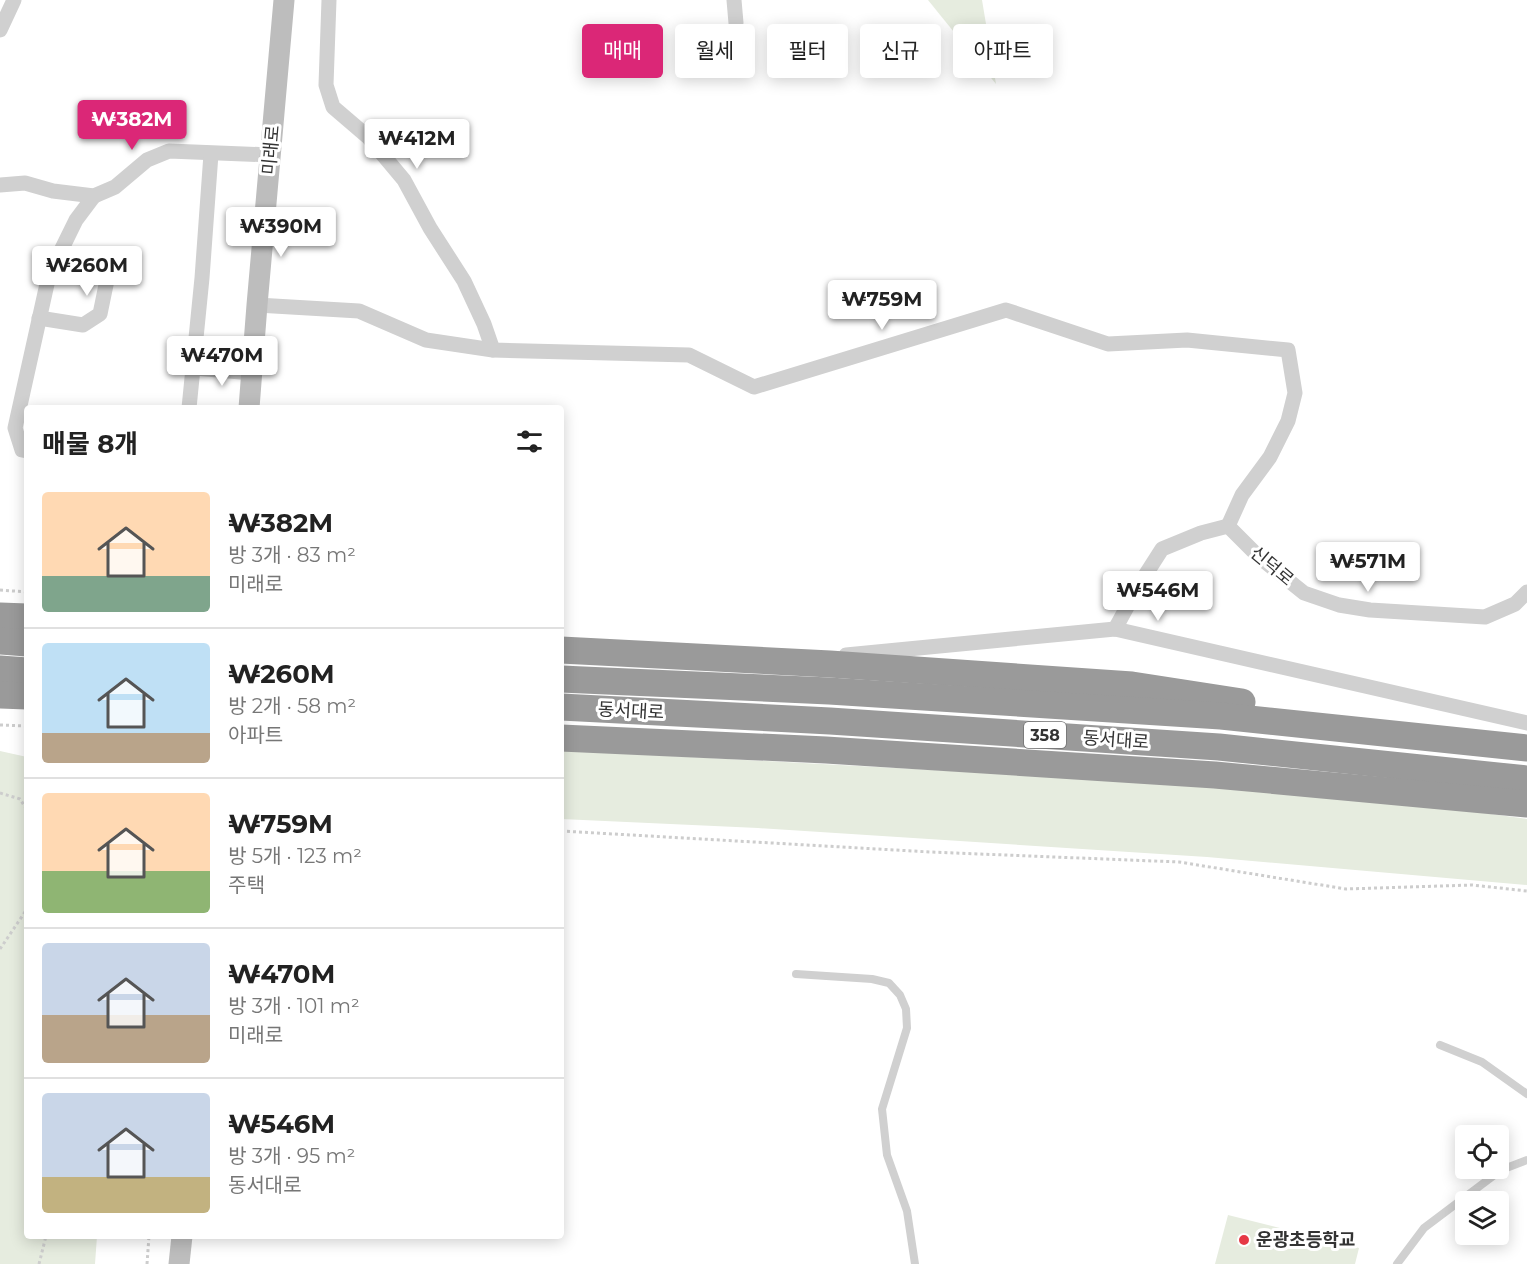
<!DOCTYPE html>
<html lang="ko">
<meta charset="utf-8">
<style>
:root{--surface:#fff;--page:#f6f6f6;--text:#222;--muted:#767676;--line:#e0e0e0;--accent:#db2777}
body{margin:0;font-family:Montserrat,"Noto Sans KR",sans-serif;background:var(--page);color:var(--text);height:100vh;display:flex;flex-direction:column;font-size:22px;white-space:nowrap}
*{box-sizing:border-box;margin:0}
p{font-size:20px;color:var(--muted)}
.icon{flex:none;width:33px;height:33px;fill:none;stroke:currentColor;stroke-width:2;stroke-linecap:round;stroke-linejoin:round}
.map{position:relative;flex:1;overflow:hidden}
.side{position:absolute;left:24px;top:405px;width:540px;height:834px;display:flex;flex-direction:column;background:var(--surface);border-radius:6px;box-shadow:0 3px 15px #0003}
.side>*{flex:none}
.banner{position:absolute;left:582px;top:24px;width:570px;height:54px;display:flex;gap:12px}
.controls{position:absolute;left:1455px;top:1125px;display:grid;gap:12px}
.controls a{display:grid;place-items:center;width:54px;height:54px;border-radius:6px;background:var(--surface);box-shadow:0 3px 15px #0003;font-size:30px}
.price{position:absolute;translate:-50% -51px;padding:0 14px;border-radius:6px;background:#fff;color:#222;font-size:20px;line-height:39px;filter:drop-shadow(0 2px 3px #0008)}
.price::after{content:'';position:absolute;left:50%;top:36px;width:18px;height:14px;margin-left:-9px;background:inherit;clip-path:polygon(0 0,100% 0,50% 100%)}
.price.active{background:var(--accent);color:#fff}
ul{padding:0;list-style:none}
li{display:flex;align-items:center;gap:18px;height:150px;padding:0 18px}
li+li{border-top:2px solid var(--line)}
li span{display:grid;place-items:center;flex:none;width:168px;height:120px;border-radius:6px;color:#555}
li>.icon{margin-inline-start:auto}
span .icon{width:72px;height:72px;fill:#fffc;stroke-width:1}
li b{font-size:26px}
h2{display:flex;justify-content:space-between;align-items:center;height:72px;padding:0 18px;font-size:26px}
.tag{padding:0 21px;border-radius:6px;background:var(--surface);box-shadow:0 3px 15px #0003;font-size:21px;line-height:54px}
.tag.active{background:var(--accent);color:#fff}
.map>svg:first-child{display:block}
</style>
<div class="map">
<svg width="1527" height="1264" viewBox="0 0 1527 1264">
<rect width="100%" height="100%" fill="#fff"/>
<g fill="#e6ecdf">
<polygon points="928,0 982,0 996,84"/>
<polygon points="561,750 1211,785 1462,810 1527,819 1527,885 1207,857 758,828 561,819"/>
<polygon points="0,751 27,757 27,1236 97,1236 95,1264 0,1264"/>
<polygon points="1228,1215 1359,1248 1355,1264 1215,1264"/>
</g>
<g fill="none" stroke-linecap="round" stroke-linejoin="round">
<g stroke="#cdcdcd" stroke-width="3" stroke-dasharray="3 3" stroke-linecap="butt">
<polyline points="0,590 27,592"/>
<polyline points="0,725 27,726"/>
<polyline points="0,793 20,799 27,810"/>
<polyline points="561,831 930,852 1179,862 1346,889 1472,885 1527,891"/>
<polyline points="0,949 27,909"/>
<polyline points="39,1264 46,1236"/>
<polyline points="147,1264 149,1236"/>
</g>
<g stroke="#d0d0d0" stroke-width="8">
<polyline points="796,974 872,979 889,983 900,995 906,1009 907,1028 882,1109 887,1155 907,1211 915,1264"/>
<polyline points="1440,1045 1482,1062 1527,1094"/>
<polyline points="1397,1264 1424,1228 1501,1170 1527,1160"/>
</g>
<g stroke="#d0d0d0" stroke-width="15">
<polyline points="329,0 326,85 333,107 368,137 404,180 430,228 464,281 484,324 493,350"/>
<polyline points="734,0 736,23"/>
<polyline points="0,30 14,0"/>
<polyline points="0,185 25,183 53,191 94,196 115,187 147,160 169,151 271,155"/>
<polyline points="257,305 359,311 426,340 493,350 689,355 754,387 1006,310 1108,344 1187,340 1288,350 1295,393 1288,421 1270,457 1242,495 1228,526"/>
<polyline points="39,318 83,325 100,314 107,280 102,266 59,255"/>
<polyline points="195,368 252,373"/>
<polyline points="189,408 202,278 211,154"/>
<polyline points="27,451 22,450 15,428 49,275 76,220 94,196"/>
<polyline points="1228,526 1258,556 1304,593 1339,605 1370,610 1485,617 1515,604 1527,592"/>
<polyline points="1115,629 1139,585 1162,549 1201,533 1228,526"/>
<polyline points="846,655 1115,629 1527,723"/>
</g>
<g stroke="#bdbdbd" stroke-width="21">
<polyline points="249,408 257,305 284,0"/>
<polyline points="179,1264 182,1236"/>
</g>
<g stroke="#9a9a9a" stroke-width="27">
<polyline points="0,616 27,617"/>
<polyline points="0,641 27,643"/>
<polyline points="561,650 830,664 1132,685 1242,702"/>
<polyline points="0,669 27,671"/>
<polyline points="561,679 829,691 1221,716 1527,748"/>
<polyline points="0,695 27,696"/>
<polyline points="561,707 830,721 1219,747 1527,779"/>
<polyline points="561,738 826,750 1215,775 1527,804"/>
</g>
</g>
<circle fill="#e63946" stroke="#fff" stroke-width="2" cx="1244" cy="1240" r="6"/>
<g text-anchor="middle" stroke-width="6" stroke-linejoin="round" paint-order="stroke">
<rect fill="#fff" stroke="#707070" stroke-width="1.5" x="1024" y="722" width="42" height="26" rx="4.5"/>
<g font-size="16" font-weight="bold" fill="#333">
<text x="1045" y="741">358</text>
</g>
<g font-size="18" fill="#333" stroke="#fff">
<text transform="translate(271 150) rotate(-85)" y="6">미래로</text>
<text transform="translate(1272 566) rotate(40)" y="6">신덕로</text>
<text transform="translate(631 711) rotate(3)" y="6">동서대로</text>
<text transform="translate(1116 740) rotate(4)" y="6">동서대로</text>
</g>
<g font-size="18" font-weight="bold" fill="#333" stroke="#fff" text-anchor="start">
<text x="1256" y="1246">운광초등학교</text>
</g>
</g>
</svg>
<div class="controls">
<a><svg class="icon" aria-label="locate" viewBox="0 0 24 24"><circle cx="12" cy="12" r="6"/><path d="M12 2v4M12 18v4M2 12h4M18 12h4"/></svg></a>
<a><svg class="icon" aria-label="layers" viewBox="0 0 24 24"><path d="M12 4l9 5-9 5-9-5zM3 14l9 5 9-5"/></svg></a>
</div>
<b class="price active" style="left:132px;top:151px">₩382M</b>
<b class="price" style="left:417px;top:170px">₩412M</b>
<b class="price" style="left:281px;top:258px">₩390M</b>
<b class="price" style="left:87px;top:297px">₩260M</b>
<b class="price" style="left:882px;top:331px">₩759M</b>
<b class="price" style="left:222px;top:387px">₩470M</b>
<b class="price" style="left:1368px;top:593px">₩571M</b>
<b class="price" style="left:1158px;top:622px">₩546M</b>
<div class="banner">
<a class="tag active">매매</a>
<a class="tag">월세</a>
<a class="tag">필터</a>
<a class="tag">신규</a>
<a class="tag">아파트</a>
</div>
<section class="side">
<h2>매물 8개<svg class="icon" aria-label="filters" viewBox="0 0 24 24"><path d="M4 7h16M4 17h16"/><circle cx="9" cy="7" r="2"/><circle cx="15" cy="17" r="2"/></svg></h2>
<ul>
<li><span style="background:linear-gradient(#ffd9b3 70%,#7fa58c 0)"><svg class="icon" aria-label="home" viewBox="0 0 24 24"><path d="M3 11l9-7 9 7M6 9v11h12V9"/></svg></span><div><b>₩382M</b><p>방 3개 · 83 m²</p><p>미래로</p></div></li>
<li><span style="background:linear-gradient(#bfe0f5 75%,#b9a48a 0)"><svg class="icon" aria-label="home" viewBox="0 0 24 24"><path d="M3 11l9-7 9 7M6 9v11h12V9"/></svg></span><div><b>₩260M</b><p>방 2개 · 58 m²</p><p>아파트</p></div></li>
<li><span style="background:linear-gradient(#ffd9b3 65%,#8fb573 0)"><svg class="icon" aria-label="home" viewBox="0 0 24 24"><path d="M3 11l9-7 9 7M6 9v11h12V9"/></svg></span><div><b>₩759M</b><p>방 5개 · 123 m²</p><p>주택</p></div></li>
<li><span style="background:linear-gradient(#c9d6e8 60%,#b9a48a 0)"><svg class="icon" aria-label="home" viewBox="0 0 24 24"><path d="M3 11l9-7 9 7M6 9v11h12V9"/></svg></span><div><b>₩470M</b><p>방 3개 · 101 m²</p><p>미래로</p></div></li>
<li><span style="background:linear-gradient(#c9d6e8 70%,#c2b280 0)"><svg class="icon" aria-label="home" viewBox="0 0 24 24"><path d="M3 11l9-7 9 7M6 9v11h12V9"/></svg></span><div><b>₩546M</b><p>방 3개 · 95 m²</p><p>동서대로</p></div></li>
</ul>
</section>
</div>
